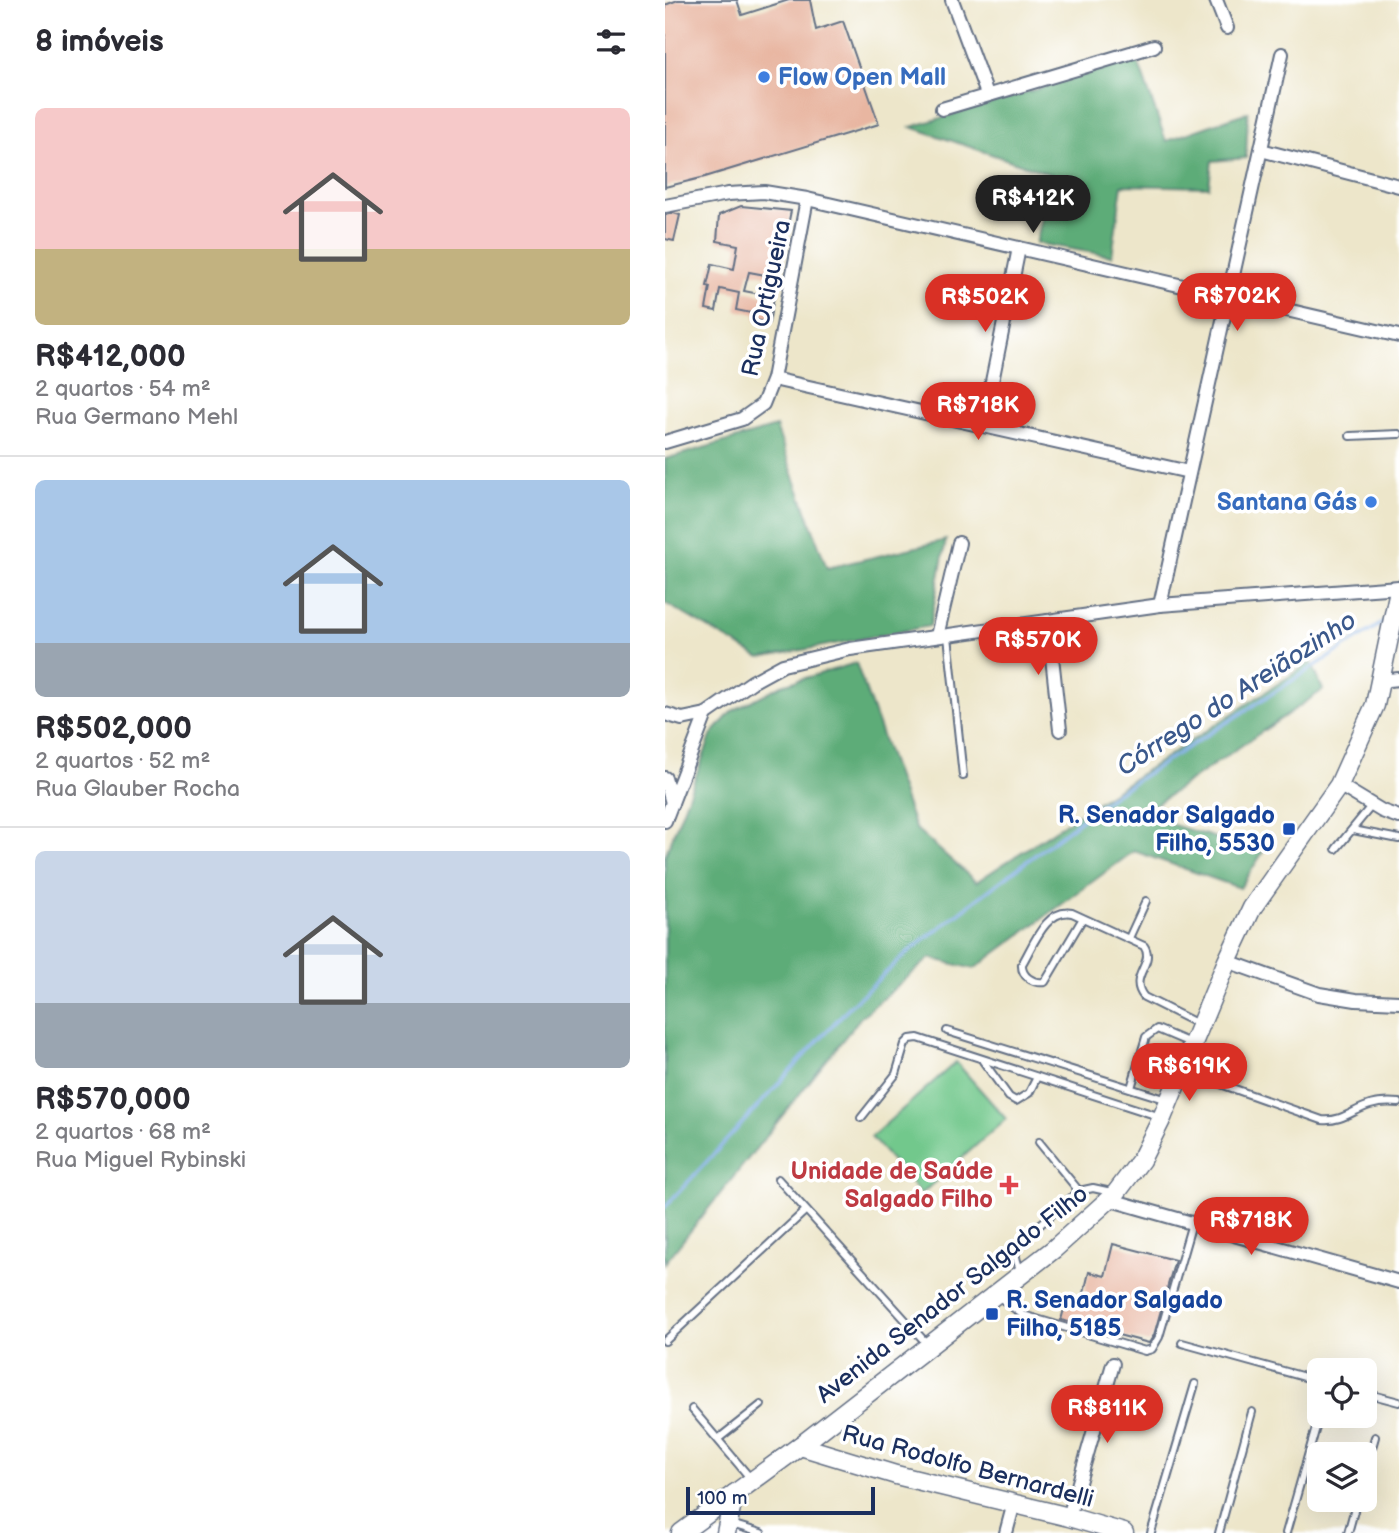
<!DOCTYPE html>
<html lang="pt">
<meta charset="utf-8">
<style>
:root{--surface:#fff;--page:#f2f2f3;--text:#2b2b33;--muted:#7c7c81;--line:#e1e1e2;--accent:#d93025}
body{margin:0;font-family:"Balsamiq Sans",sans-serif;background:var(--page);color:var(--text);height:100vh;display:flex;flex-direction:column;font-size:26px;white-space:nowrap}
*{box-sizing:border-box;margin:0}
p{font-size:23px;color:var(--muted)}
.icon{flex:none;width:38px;height:38px;fill:none;stroke:currentColor;stroke-width:2;stroke-linecap:round;stroke-linejoin:round}
.map{position:relative;flex:1;overflow:hidden}
.sheet{display:flex;flex-direction:column;background:var(--surface);width:665px}
.sheet>*{flex:none}
.controls{position:absolute;left:642px;top:1358px;display:grid;gap:14px}
.controls a{display:grid;place-items:center;width:70px;height:70px;border-radius:10px;background:var(--surface);box-shadow:0 7px 28px #0002;font-size:35px}
.scale{position:absolute;left:21px;bottom:18px;width:189px;box-sizing:border-box;padding-left:7px;border:4px solid #1b2f5e;border-top:0;font-size:19px;line-height:24px;white-space:nowrap;color:#1b2f5e;-webkit-text-stroke:5px #fff;paint-order:stroke}
.price{position:absolute;translate:-50% -60px;padding:0 16px;border-radius:24px;background:var(--accent);color:#fff;font-size:23px;line-height:46px;filter:drop-shadow(0 2px 4px #0008)}
.price::after{content:'';position:absolute;left:50%;top:42px;width:21px;height:16px;margin-left:-10px;background:inherit;clip-path:polygon(0 0,100% 0,50% 100%)}
.price.active{background:#222;color:#fff}
ul{padding:0;list-style:none}
li{display:grid;align-content:center;gap:14px;height:371px;padding:0 35px}
li+li{border-top:2px solid var(--line)}
li span{display:grid;place-items:center;height:217px;border-radius:10px;color:#555}
li>.icon{margin-inline-start:auto}
span .icon{width:126px;height:126px;fill:#fffc;stroke-width:1}
li b{font-size:30px}
h2{display:flex;justify-content:space-between;align-items:center;height:84px;padding:0 35px;font-size:30px}
main{display:flex;flex:1;min-height:0}
.map>svg:first-child{display:block}
</style>
<main>
<section class="sheet">
<h2>8 imóveis<svg class="icon" aria-label="filters" viewBox="0 0 24 24"><path d="M4 7h16M4 17h16"/><circle cx="9" cy="7" r="2"/><circle cx="15" cy="17" r="2"/></svg></h2>
<ul>
<li><span style="background:linear-gradient(#f6c9c9 65%,#c2b280 0)"><svg class="icon" aria-label="home" viewBox="0 0 24 24"><path d="M3 11l9-7 9 7M6 9v11h12V9"/></svg></span><div><b>R$412,000</b><p>2 quartos · 54 m²</p><p>Rua Germano Mehl</p></div></li>
<li><span style="background:linear-gradient(#a9c7e8 75%,#9aa5b1 0)"><svg class="icon" aria-label="home" viewBox="0 0 24 24"><path d="M3 11l9-7 9 7M6 9v11h12V9"/></svg></span><div><b>R$502,000</b><p>2 quartos · 52 m²</p><p>Rua Glauber Rocha</p></div></li>
<li><span style="background:linear-gradient(#c9d6e8 70%,#9aa5b1 0)"><svg class="icon" aria-label="home" viewBox="0 0 24 24"><path d="M3 11l9-7 9 7M6 9v11h12V9"/></svg></span><div><b>R$570,000</b><p>2 quartos · 68 m²</p><p>Rua Miguel Rybinski</p></div></li>
</ul>
</section>
<div class="map">
<svg width="734" height="1533" viewBox="0 0 734 1533">
<rect width="100%" height="100%" fill="#fff"/>
<filter id="ink" filterUnits="userSpaceOnUse"><feTurbulence type="fractalNoise" baseFrequency=".0143" numOctaves="2"/><feDisplacementMap in="SourceGraphic" scale="14" xChannelSelector="R" yChannelSelector="G"/><feConvolveMatrix kernelMatrix="1 2 1 2 8 2 1 2 1" color-interpolation-filters="sRGB"/></filter>
<filter id="wash" filterUnits="userSpaceOnUse"><feTurbulence type="fractalNoise" baseFrequency=".00686" numOctaves="4" result="noise"/><feDisplacementMap in="SourceGraphic" scale="28" xChannelSelector="R" yChannelSelector="G"/><feGaussianBlur stdDeviation="1.57" result="paint"/><feColorMatrix in="noise" values="0 0 0 0 0 0 0 0 0 0 0 0 0 0 0 0 0 1.4 0 .05"/><feComposite in="paint" operator="in"/></filter>
<g filter="url(#wash)">
<rect width="100%" height="100%" fill="#ede6ca"/>
<polygon fill="#72c88c" stroke="#467c75" stroke-width="2" points="291,1062 341,1119 256,1194 206,1137"/>
<g fill="#5dac78" stroke="#3c6e6b" stroke-width="2">
<polygon points="472,59 501,141 583,112 581,158 547,161 544,187 457,185 447,256 371,243 388,175 246,127"/>
<polygon points="111,427 162,568 281,540 265,626 95,658 0,603 0,459"/>
<polygon points="646,662 658,690 475,815 598,852 575,888 469,851 309,969 265,958 196,1017 0,1263 0,856 47,734 67,711 117,685 191,663 250,828 311,882"/>
</g>
<g fill="none" stroke-linecap="round" stroke-linejoin="round">
<polyline stroke="#76a7e1" stroke-width="3.5" points="0,1207 185,1006 243,952 447,796 722,620"/>
</g>
<g id="blocks">
<g fill="#e8b6a1">
<polygon points="13,0 72,0 77,15 124,0 145,0 151,30 178,21 214,124 40,177 0,187 0,5"/>
<polygon points="76,206 126,211 123,225 120,224 113,254 116,255 111,277 84,272 79,291 109,297 104,323 90,320 91,314 71,310 74,293 55,289 51,311 41,309 45,287 42,286 47,264 69,269 73,245 52,241 54,215"/>
<polygon points="8,213 15,215 9,241 0,239 0,215"/>
<polygon points="448,1244 510,1260 489,1335 484,1343 396,1320 401,1302 416,1306 424,1272 440,1276"/>
</g>
</g>
</g>
<g filter="url(#ink)">
<use href="#blocks" fill-opacity="0" stroke="#646f84" stroke-width="2"/>
<g fill="none" stroke-linecap="round" stroke-linejoin="round">
<defs>
<g id="lane">
<polyline points="685,436 734,434"/>
<polyline points="283,636 298,776"/>
<polyline points="688,830 734,839"/>
<polyline points="671,849 707,805"/>
<path d="M418 918 380 982C368 984 356 976 357 964 368 946 381 908 407 913L479 946C491 964 462 976 479 997L533 1024"/>
<polyline points="464,938 481,901"/>
<polyline points="282,1031 503,1100"/>
<polyline points="318,1061 344,1097 351,1101 364,1093 372,1077"/>
<path d="M519 1071 657 1120C677 1122 688 1110 705 1105 715 1102 724 1102 734 1103"/>
<polyline points="466,1088 481,1037 492,1029 525,1043"/>
<polyline points="196,1118 231,1074 240,1044 245,1039 253,1038 496,1117"/>
<polyline points="374,1142 414,1191"/>
<polyline points="113,1179 263,1345"/>
<path d="M356 1272C352 1261 347 1253 355 1242L414 1191 428 1188 446 1192"/>
<polyline points="333,1296 358,1315 480,1351 487,1349 494,1337 527,1223"/>
<polyline points="0,1341 140,1211"/>
<polyline points="517,1343 654,1381"/>
<polyline points="700,1393 734,1402"/>
<polyline points="27,1409 86,1479"/>
<polyline points="53,1439 96,1405"/>
<polyline points="700,1472 710,1437"/>
<polyline points="66,1524 96,1533"/>
<polyline points="486,1533 530,1384"/>
<polyline points="554,1533 587,1412"/>
<polyline points="621,1533 652,1424"/>
<polyline points="683,1533 692,1500"/>
</g>
<g id="street">
<polyline points="287,0 322,94"/>
<polyline points="551,0 562,28"/>
<polyline points="277,109 489,46"/>
<polyline points="596,150 734,186"/>
<polyline points="0,206 63,194 99,192 142,199 734,336"/>
<polyline points="108,379 524,472"/>
<polyline points="318,426 354,248"/>
<polyline points="0,442 77,419 98,404 108,379 142,199"/>
<polyline points="495,605 617,54"/>
<polyline points="383,621 395,730"/>
<polyline points="272,636 294,543"/>
<polyline points="714,681 734,679"/>
<polyline points="0,714 17,719 41,714"/>
<polyline points="0,778 7,803"/>
<polyline points="674,785 717,811 734,817"/>
<polyline points="0,821 41,714 87,682 118,665 185,649 495,605 734,587"/>
<polyline points="562,961 654,994 691,1000 734,1002"/>
<polyline points="446,1200 734,1282"/>
<polyline points="404,1517 448,1364"/>
<polyline points="341,1533 349,1503"/>
</g>
<g id="secondary">
<polyline points="135,1446 231,1475 404,1517 459,1533"/>
<polyline points="16,1533 135,1446 389,1249 451,1193 476,1160 497,1118 562,961 587,908 674,785 710,705 734,590"/>
<polyline points="61,1533 69,1494"/>
</g>
</defs>
<use href="#lane" stroke="#646f84" stroke-width="10"/>
<use href="#street" stroke="#646f84" stroke-width="16"/>
<use href="#secondary" stroke="#646f84" stroke-width="21"/>
<use href="#lane" stroke="#fff" stroke-width="6"/>
<use href="#street" stroke="#fff" stroke-width="12"/>
<use href="#secondary" stroke="#fff" stroke-width="18"/>
</g>
</g>
<g fill="#3f7fe0" stroke="#fff" stroke-width="2.5">
<circle cx="99" cy="77" r="7"/>
<circle cx="706" cy="502" r="7"/>
</g>
<g fill="#1a4fb4" stroke="#fff" stroke-width="2.5">
<rect x="617" y="822" width="14" height="14" rx="3.5"/>
<rect x="320" y="1307" width="14" height="14" rx="3.5"/>
</g>
<path fill="#e0444e" stroke="#fff" stroke-width="2.5" d="M340.5 1174.5h7v7h7v7h-7v7h-7v-7h-7v-7h7z"/>
<g text-anchor="middle" stroke-width="7" stroke-linejoin="round" paint-order="stroke">
<g font-size="24" font-weight="bold" fill="#366cbe" stroke="#fff" text-anchor="start">
<text x="113" y="85">Flow Open Mall</text>
<text x="692" y="510" text-anchor="end">Santana Gás</text>
</g>
<g font-size="24" fill="#1b2f5e" stroke="#fff">
<text transform="translate(101 298) rotate(-78)" y="8">Rua Ortigueira</text>
<text transform="translate(287 1294) rotate(-38)" y="8">Avenida Senador Salgado Filho</text>
<text transform="translate(303 1466) rotate(15)" y="8">Rua Rodolfo Bernardelli</text>
</g>
<g font-size="24" font-weight="bold" fill="#164399" stroke="#fff" text-anchor="end">
<text x="610" y="823">R. Senador Salgado<tspan x="610" dy="28">Filho, 5530</tspan></text>
<text x="341" y="1308" text-anchor="start">R. Senador Salgado<tspan x="341" dy="28">Filho, 5185</tspan></text>
</g>
<g font-size="24" font-weight="bold" fill="#be3a42" stroke="#fff" text-anchor="end">
<text x="328" y="1179">Unidade de Saúde<tspan x="328" dy="28">Salgado Filho</tspan></text>
</g>
<g font-size="26" font-style="italic" fill="#3b598c" stroke="#fff">
<text transform="translate(571 693) rotate(-33)" y="9">Córrego do Areiãozinho</text>
</g>
</g>
</svg>
<div class="controls">
<a><svg class="icon" aria-label="locate" viewBox="0 0 24 24"><circle cx="12" cy="12" r="6"/><path d="M12 2v4M12 18v4M2 12h4M18 12h4"/></svg></a>
<a><svg class="icon" aria-label="layers" viewBox="0 0 24 24"><path d="M12 4l9 5-9 5-9-5zM3 14l9 5 9-5"/></svg></a>
</div>
<div class="scale">100 m</div>
<b class="price active" style="left:368px;top:235px">R$412K</b>
<b class="price" style="left:572px;top:333px">R$702K</b>
<b class="price" style="left:320px;top:334px">R$502K</b>
<b class="price" style="left:313px;top:442px">R$718K</b>
<b class="price" style="left:373px;top:677px">R$570K</b>
<b class="price" style="left:524px;top:1103px">R$619K</b>
<b class="price" style="left:586px;top:1257px">R$718K</b>
<b class="price" style="left:442px;top:1445px">R$811K</b>
</div>
</main>
